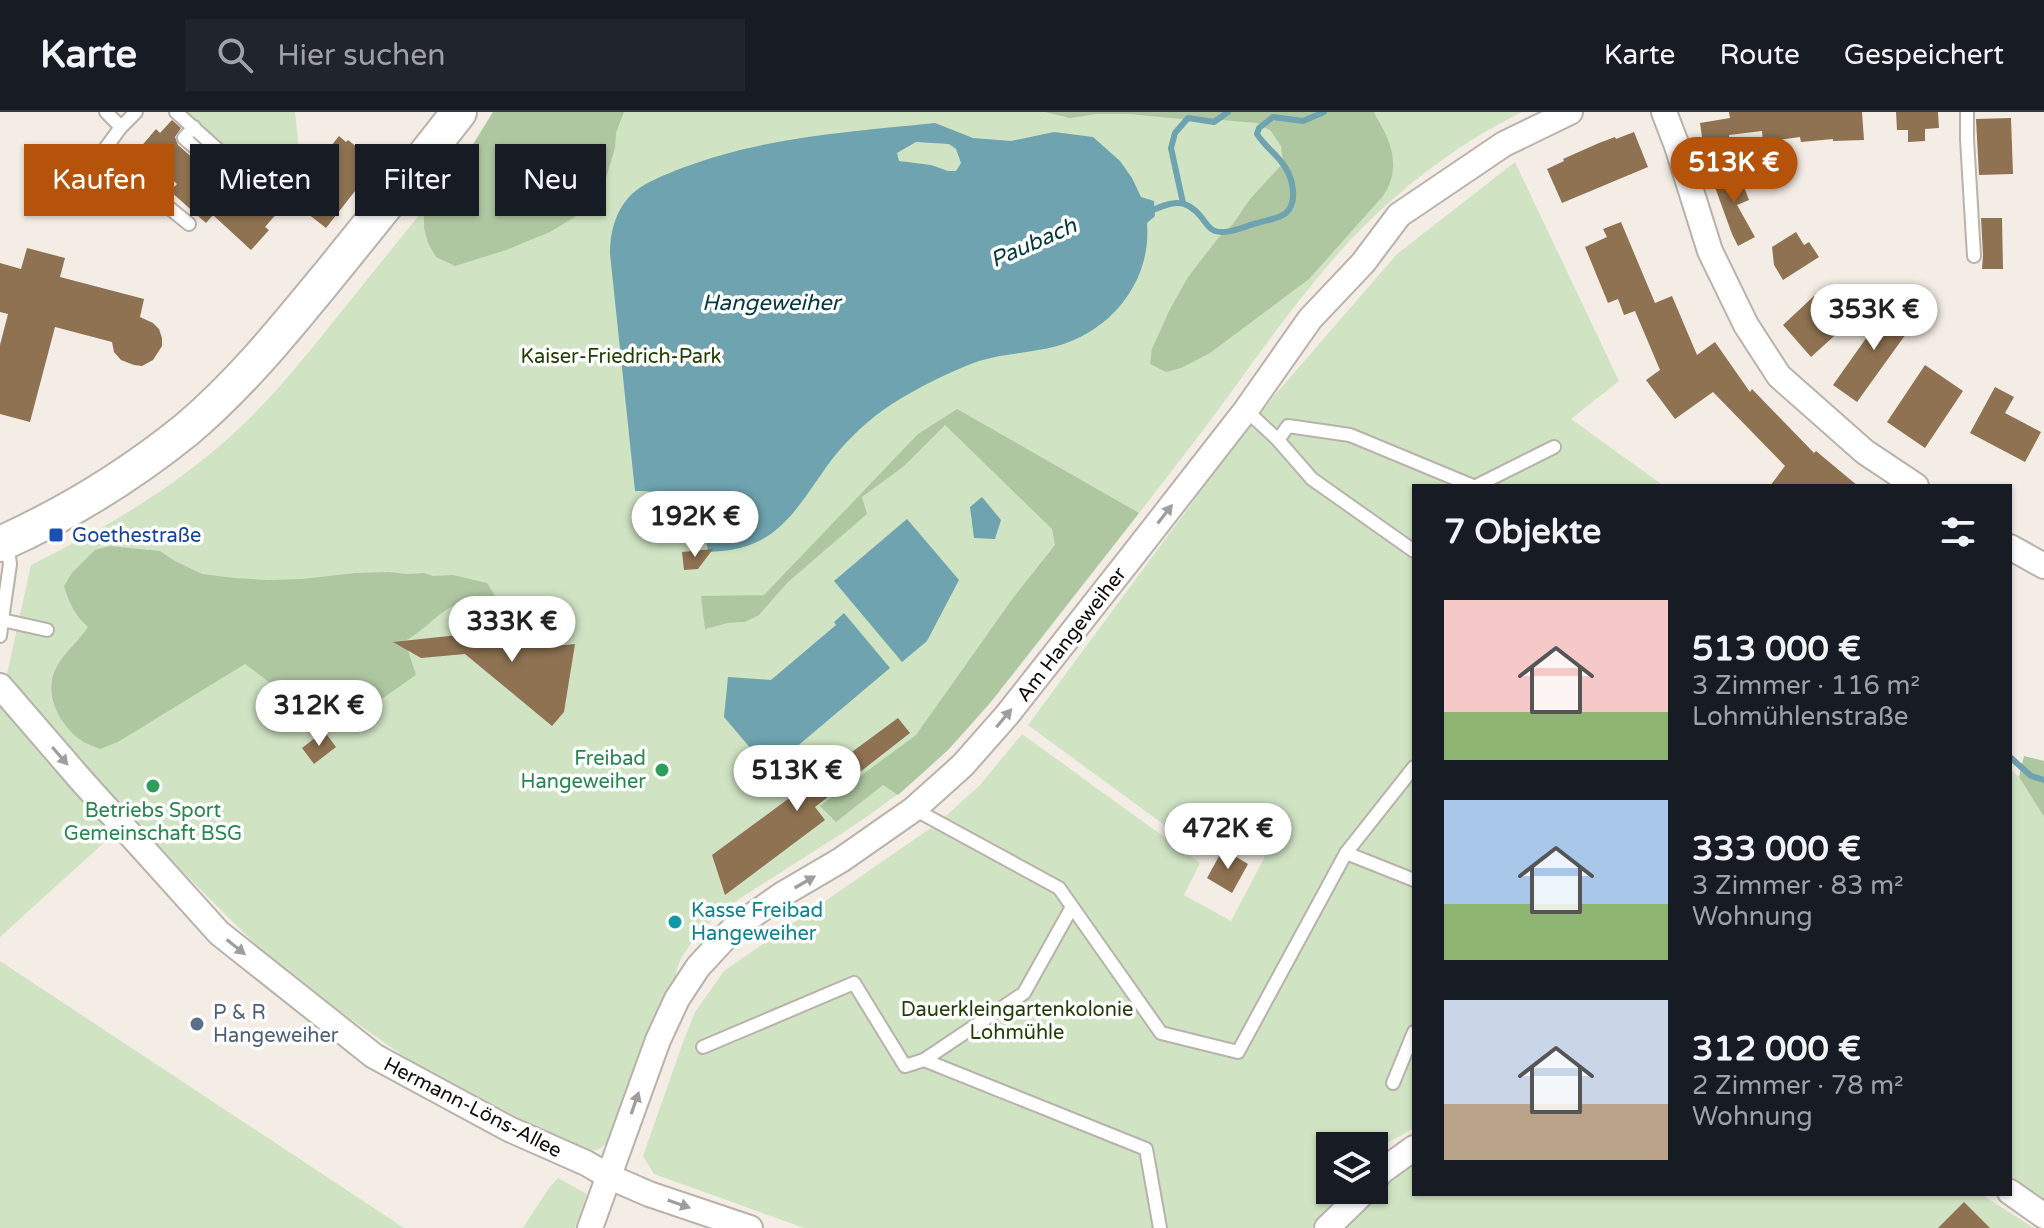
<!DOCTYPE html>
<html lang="de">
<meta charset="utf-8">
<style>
:root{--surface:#171b24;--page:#20242c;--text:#f1f3f6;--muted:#9ea1a6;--line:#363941;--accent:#b45309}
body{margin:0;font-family:"Varela Round",sans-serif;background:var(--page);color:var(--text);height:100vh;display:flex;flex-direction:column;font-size:30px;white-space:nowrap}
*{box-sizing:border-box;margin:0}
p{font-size:26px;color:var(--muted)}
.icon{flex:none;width:44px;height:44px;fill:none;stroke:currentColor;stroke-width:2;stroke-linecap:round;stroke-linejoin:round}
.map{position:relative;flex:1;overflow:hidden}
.side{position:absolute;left:1412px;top:372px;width:600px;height:712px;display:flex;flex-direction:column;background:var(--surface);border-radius:0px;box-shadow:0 2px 6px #0004}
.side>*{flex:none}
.hud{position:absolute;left:24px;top:32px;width:760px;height:72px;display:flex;gap:16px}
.fabs{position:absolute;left:1316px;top:1020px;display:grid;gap:16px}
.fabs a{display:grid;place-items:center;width:72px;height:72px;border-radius:0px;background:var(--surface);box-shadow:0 2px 6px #0004;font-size:40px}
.price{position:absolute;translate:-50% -68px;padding:0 18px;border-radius:28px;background:#fff;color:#222;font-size:26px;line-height:52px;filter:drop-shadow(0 2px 4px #0008)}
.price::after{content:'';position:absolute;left:50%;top:48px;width:24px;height:18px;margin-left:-12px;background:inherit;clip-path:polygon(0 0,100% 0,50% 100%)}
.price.on{background:var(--accent);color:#fff}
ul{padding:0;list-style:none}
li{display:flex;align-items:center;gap:24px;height:200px;padding:0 32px}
li span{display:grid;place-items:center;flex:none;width:224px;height:160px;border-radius:0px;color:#555}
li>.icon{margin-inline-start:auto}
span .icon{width:96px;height:96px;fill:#fffc;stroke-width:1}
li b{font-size:34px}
h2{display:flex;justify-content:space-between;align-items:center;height:96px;padding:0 32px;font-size:34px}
.chip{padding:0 28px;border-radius:0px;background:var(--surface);box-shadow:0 2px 6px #0004;font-size:28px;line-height:72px}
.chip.on{background:var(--accent);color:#fff}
header{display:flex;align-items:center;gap:48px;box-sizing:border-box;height:112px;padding:0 40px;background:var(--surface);border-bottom:2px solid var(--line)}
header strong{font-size:38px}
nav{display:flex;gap:44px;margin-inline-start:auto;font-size:28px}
.search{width:560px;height:72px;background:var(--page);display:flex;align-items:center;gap:20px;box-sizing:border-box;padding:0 28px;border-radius:0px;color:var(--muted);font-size:30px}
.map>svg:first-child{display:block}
</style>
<header>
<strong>Karte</strong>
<div class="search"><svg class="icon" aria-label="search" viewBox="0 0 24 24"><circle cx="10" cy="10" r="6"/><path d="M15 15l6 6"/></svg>Hier suchen</div>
<nav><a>Karte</a><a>Route</a><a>Gespeichert</a></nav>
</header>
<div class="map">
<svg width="2044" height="1116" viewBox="0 0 2044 1116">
<rect width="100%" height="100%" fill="#f4ede5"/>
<g fill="#d0e4c4">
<polygon points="180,0 295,0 299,39 266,76"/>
<path d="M502 0H1522C1449 36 1383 89 1330 151 1286 202 1247 259 1207 313 1154 383 1099 452 1045 522 999 580 955 639 895 684 856 714 814 739 772 766 750 780 726 794 707 813 695 826 677 846 676 864L615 1019C604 1037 598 1042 577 1037L412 950 282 859 177 754 108 727 0 825V596L23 581 7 562 31 453C99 419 156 387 216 337 269 293 310 238 354 184 403 123 453 61 502 0Z"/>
<polygon points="1515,50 1619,269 1571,307 1664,374 1414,374 1414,1016 1380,1035 1374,1042 1374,1034 1330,1034 1330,1078 1344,1078 1312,1116 804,1116 654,1062 643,1044 682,933 695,900 724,859 938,711 980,673 1022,622 1200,751 1184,783 1231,809 1271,733 1224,707 1205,743 1028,613 1254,307 1397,142"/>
<polygon points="2010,657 2019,665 2044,705 2044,1088 2010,1066"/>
<polygon points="0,849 404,1116 0,1116"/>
<polygon points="1414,1049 1414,1082 1981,1082 2034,1116 1336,1116 1373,1078"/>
<polygon points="558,1066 587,1082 575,1116 523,1116 549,1076"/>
</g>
<g fill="#afc7a1">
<polygon points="493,0 624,0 616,21 615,36 606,66 598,79 578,103 550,120 506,138 455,154 436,145 428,131 424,116 424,100 462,50"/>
<path d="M1045 0H1374C1377 8 1383 15 1386 23 1396 44 1396 66 1383 84L1309 167 1210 241 1181 256 1166 260 1150 252 1152 237 1169 199 1188 165 1219 125 1233 112 1250 87 1283 51 1281 34 1271 19 1257 11 1222 8H1192L1129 2H1096L1070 6Z"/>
<polygon points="957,297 1139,401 990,591 948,638 898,683 883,673 836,710 820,694 916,623 1013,486 1055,433 1052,417 945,313 904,354 862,385 867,402 788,470 759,503 745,510 728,511 705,517 701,484 764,483 918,322"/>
<path d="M110 434 160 439 173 448 202 462 234 466 268 468 302 467 356 461 389 460 407 462 424 461 433 464 453 463 487 471 495 484C481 489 465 488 451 495 435 504 422 520 405 529L416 563 370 595 343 570H269L245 552 118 630 100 637C93 634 84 631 78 626 57 609 43 579 57 554 65 540 79 529 88 515 74 502 69 491 64 474L72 461 95 438Z"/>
<polygon points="2024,644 2044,649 2044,705 2019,665"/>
</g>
<g fill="#6ea3af" fill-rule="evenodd">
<path d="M935 11 973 26 1011 29 1054 20 1093 25 1120 49 1132 66 1141 85 1154 89 1155 104 1147 111C1152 168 1112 219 1057 234 1032 241 1005 241 979 249 951 259 917 276 892 292 869 307 850 325 833 346 812 373 793 411 761 428 744 437 727 439 708 440 704 400 674 377 635 379L610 142C610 119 616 97 633 81 647 69 665 63 682 56 763 25 849 20 935 11ZM916 30 949 32 956 37 961 51 956 59H948L931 53 899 49 897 41Z"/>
<polygon points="982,385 1001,408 995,427 974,426 970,395"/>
<polygon points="907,407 959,468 927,529 902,550 834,469"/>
<polygon points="844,501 890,556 769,658 724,605 728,565 771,568 836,513 834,510"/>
</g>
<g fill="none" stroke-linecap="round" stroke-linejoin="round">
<g stroke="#6ea3af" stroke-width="6">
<polyline points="1183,91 1171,36 1175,21 1188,6 1214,10 1228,0"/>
<path d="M1148 100C1171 90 1185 84 1202 106 1206 111 1209 117 1215 119 1227 123 1245 114 1257 111 1266 108 1279 107 1286 101 1298 90 1293 67 1285 55 1278 43 1265 35 1257 22L1259 16 1273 5 1303 9 1324 0"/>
<polyline points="2010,645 2031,664 2044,668"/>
</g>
</g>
<g fill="#8f7252">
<polygon points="1729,0 1862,0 1864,28 1833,29 1833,27 1801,30 1800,25 1763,30 1762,19 1729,23 1730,35 1704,39 1700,11 1730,6"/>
<polygon points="1896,0 1938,0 1939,16 1925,17 1925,29 1908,30 1908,18 1897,18"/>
<polygon points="2011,6 2013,62 1979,63 1976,7"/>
<polygon points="172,8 181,16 175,25 178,33 249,96 257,98 267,90 278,100 265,115 269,118 251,138 213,103 206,111 170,79 177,72 139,37 156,17 160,21"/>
<polygon points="1634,20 1648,55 1562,91 1547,57 1564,49 1563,47 1599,31 1615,25 1616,27"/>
<polygon points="339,24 346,30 348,28 377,51 326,116 289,87"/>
<polygon points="1737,57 1749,88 1737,93 1755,125 1738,134 1732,122 1712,67"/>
<polygon points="1981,106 2002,106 2003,157 1982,157 1983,143"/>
<polygon points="1621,110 1655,191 1672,184 1697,243 1715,230 1750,280 1752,277 1814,341 1816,339 1858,374 1770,374 1785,354 1713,280 1675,307 1646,268 1660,258 1635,199 1624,203 1618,187 1608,191 1585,135 1607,125 1603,117"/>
<polygon points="1796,120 1804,133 1809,130 1819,145 1783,168 1774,153 1772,135"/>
<polygon points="27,136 65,146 60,165 144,187 140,205 153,211 159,217 162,226 162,234 153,248 142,254 134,253 121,248 114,240 112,230 55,215 30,310 0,302 0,233 8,202 0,200 0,151 21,157"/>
<polygon points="1814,184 1843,216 1811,245 1783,213"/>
<polygon points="1891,191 1916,208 1857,290 1833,273"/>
<polygon points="1925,253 1963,279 1925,336 1887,310"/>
<polygon points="1995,275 2014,285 2005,301 2041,320 2025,350 1970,321"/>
<polygon points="713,437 698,457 684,458 682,440"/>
<polygon points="542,514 545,535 575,532 564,600 552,614 465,542 421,546 393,530"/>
<polygon points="898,606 910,621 815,695 825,708 725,783 712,743"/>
<polygon points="324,619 336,635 314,652 302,636"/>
<polygon points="1223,737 1248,752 1232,781 1207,766"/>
<polygon points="1964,1090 1990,1116 1938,1116"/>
</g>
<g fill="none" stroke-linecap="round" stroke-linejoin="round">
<defs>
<g id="lane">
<polyline points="106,0 121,15 102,41 189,112"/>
<polyline points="176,0 264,79 255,89 184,26 194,15"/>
<polyline points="1967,0 1967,27 1974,144"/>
<polyline points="121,15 136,0"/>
<polyline points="1246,298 1278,328"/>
<polyline points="1476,374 1554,335"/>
<polyline points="7,432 10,452 2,508 47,518"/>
<polyline points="1414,439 1312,367 1278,328 1288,314 1350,323 1473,374"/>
<polyline points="0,507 2,508 0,524"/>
<polyline points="914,697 1059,776 1161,921 1238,940 1346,741 1414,655"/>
<polyline points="1346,741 1414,768"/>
<polyline points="703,935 854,871 905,954 924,948 1024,881 1072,795"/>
<polyline points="924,948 1146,1037 1160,1116"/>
<polyline points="1393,971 1414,920"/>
</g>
<g id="street">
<polyline points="1664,0 1677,34 1710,139 1746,213 1779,264 1865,340 1916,374"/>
<polyline points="2010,435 2044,454"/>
<polyline points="0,574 82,669 219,821 374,944 509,1017 586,1051 610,1065 649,1082 750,1116"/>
<polyline points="1374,1068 1382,1059 1414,1036"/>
<polyline points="2010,1080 2044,1104"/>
<polyline points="590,1116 658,928 677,887 698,855 733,817 783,782 841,748 914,697 963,653 1007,603 1137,438 1246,298 1310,207 1363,151 1399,103 1504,32 1570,0"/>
<polyline points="1327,1116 1366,1078"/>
</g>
<path id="secondary" d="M0 432C67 402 129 364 186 318 242 271 288 213 334 157 376 105 418 53 459 0"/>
</defs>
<use href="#lane" stroke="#b9b2ab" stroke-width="16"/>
<use href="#street" stroke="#b9b2ab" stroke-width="28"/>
<use href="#secondary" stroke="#b9b2ab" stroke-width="38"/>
<use href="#lane" stroke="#fff" stroke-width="12"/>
<use href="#street" stroke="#fff" stroke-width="24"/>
<use href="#secondary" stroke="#fff" stroke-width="34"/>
</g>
<defs><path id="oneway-solid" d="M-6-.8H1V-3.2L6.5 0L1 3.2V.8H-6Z" transform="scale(2)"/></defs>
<g fill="#9f9e9d">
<use href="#oneway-solid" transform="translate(1165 402) rotate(-52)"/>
<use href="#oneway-solid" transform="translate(1004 606) rotate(-50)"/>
<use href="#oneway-solid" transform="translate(60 644) rotate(49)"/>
<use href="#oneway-solid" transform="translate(805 770) rotate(-30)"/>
<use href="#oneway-solid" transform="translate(236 835) rotate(39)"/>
<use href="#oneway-solid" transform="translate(635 991) rotate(-71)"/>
<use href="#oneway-solid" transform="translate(679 1092) rotate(19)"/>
</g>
<rect fill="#1a4fb4" stroke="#fff" stroke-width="3" x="48" y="415" width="16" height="16" rx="4"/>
<g fill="#2e9e5b" stroke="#fff" stroke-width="3">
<circle cx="662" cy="658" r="8"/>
<circle cx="153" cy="674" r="8"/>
</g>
<circle fill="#0f9aa8" stroke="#fff" stroke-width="3" cx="675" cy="810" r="8"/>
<circle fill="#5c6f8a" stroke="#fff" stroke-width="3" cx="197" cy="912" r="8"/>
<g text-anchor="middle" stroke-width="7" stroke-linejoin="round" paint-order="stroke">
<g font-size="20" fill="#203e05" stroke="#fff">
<text x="621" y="251">Kaiser-Friedrich-Park</text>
<text x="1017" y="904">Dauerkleingartenkolonie<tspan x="1017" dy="23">Lohmühle</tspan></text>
</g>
<g font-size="20" fill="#164399" stroke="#fff" text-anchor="start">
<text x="72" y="430">Goethestraße</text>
</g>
<g font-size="20" fill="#100d0b" stroke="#fff">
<text transform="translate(1071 522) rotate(-52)" y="7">Am Hangeweiher</text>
<text transform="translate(473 995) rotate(27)" y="7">Hermann-Löns-Allee</text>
</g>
<g font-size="20" fill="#27864d" stroke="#fff" text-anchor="end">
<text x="646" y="653">Freibad<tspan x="646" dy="23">Hangeweiher</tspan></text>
<text x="153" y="705" text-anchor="middle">Betriebs Sport<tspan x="153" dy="23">Gemeinschaft BSG</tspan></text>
</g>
<g font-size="20" fill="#0d838f" stroke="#fff" text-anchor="start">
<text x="691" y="805">Kasse Freibad<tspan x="691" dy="23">Hangeweiher</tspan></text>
</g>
<g font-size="20" fill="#4e5e75" stroke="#fff" text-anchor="start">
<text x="213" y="907">P &amp; R<tspan x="213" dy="23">Hangeweiher</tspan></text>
</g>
<g font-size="22" font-style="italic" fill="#023740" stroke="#fff">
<text transform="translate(1033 130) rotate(-24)" y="8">Paubach</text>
<text x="771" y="198">Hangeweiher</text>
</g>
</g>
</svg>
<div class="fabs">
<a><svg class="icon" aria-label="layers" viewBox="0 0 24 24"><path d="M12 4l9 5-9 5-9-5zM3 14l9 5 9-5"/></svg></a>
</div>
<b class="price on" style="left:1734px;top:93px">513K €</b>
<b class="price" style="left:1874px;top:240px">353K €</b>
<b class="price" style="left:695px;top:447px">192K €</b>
<b class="price" style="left:512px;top:552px">333K €</b>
<b class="price" style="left:319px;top:636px">312K €</b>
<b class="price" style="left:797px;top:701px">513K €</b>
<b class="price" style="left:1228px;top:759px">472K €</b>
<div class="hud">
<a class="chip on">Kaufen</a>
<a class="chip">Mieten</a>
<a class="chip">Filter</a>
<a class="chip">Neu</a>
</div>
<section class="side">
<h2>7 Objekte<svg class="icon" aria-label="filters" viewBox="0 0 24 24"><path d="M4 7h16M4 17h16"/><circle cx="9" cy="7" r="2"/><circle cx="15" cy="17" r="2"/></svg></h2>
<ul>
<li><span style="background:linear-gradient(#f6c9c9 70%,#8fb573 0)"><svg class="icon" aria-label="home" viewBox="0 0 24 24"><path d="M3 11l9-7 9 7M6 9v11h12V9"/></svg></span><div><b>513 000 €</b><p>3 Zimmer · 116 m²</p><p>Lohmühlenstraße</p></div></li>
<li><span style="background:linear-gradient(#a9c7e8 65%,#8fb573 0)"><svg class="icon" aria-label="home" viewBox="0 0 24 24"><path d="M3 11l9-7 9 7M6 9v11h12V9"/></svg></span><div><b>333 000 €</b><p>3 Zimmer · 83 m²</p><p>Wohnung</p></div></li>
<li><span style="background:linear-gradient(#c9d6e8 65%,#b9a48a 0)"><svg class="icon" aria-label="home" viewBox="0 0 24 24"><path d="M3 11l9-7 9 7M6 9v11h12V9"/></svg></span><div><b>312 000 €</b><p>2 Zimmer · 78 m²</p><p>Wohnung</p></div></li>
</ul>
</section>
</div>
